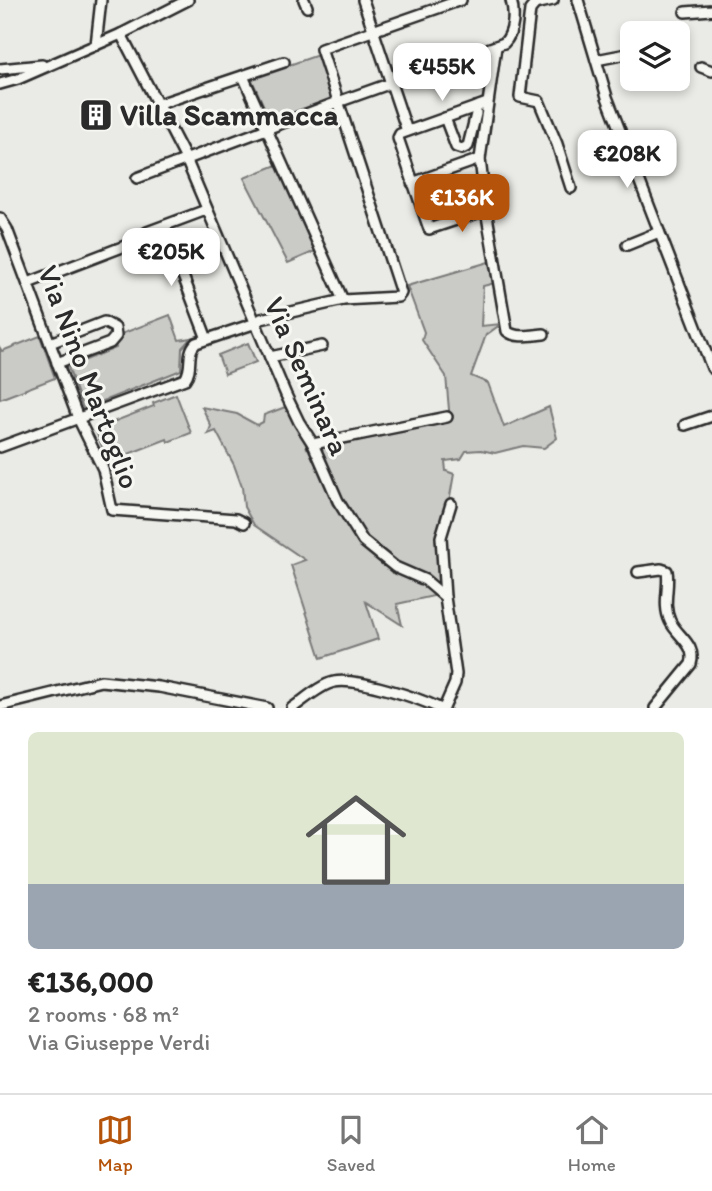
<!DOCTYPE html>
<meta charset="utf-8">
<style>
:root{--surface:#fff;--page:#f6f6f6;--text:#222;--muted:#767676;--line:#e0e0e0;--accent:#b45309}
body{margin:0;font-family:Itim,sans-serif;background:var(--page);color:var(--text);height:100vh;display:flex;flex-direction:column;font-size:26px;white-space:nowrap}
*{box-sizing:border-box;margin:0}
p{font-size:23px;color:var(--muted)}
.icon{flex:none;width:38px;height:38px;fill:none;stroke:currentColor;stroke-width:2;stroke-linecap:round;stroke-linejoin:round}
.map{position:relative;height:708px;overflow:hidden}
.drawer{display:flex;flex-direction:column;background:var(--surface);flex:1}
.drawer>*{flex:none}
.controls{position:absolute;left:620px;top:21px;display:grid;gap:14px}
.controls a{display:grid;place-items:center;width:70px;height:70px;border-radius:10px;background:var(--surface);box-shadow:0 4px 10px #0003;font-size:35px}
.price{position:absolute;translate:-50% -60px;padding:0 16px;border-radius:14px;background:#fff;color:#222;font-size:23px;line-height:46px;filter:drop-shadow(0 2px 4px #0008)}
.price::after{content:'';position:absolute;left:50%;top:42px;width:21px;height:16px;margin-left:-10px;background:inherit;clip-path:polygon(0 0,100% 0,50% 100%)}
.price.active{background:var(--accent);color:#fff}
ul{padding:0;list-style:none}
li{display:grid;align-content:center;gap:14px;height:371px;padding:0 28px}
li span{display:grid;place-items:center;height:217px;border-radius:10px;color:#555}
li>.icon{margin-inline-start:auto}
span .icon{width:126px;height:126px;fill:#fffc;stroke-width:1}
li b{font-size:30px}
.dock{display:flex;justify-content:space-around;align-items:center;height:98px;border-top:2px solid var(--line);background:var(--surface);font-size:19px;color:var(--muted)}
.dock a{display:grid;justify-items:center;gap:4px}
.dock .active{color:var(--accent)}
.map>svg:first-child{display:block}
</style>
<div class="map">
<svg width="712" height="708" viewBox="0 0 712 708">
<rect width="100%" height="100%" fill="#eaeae6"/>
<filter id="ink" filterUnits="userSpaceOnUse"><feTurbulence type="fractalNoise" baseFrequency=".0143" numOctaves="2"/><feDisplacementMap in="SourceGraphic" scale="14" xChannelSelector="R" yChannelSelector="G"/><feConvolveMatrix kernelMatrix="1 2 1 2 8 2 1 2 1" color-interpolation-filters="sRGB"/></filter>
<g filter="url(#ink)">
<g fill="#cacac7" stroke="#7a7a79" stroke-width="2">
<polygon points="318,55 333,99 271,122 251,78"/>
<polygon points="279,164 318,250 288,263 244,178"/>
<path d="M492 261 495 283 483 286 481 326 501 324 486 335 471 376 488 383 504 427 549 407 557 438 544 448 523 446 495 453 481 450 466 451 461 459 445 461 446 471 454 474 449 502 440 534 441 590C437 586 432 578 426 575 418 571 408 572 400 567 357 539 336 494 317 449L450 421 446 376 422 340 424 332 407 286Z"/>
<polygon points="170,315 179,340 191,338 182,348 181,370 83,409 68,367 116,348 115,344 121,334"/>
<polygon points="40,336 55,378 0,399 0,348 2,351"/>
<polygon points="248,343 256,362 225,374 218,355"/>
<polygon points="176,394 191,433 168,442 167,439 108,462 95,429 154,406 153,403"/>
<path d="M288 406 309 443 306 445 307 448 311 446 333 497 331 501 333 505H338C347 523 356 542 373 554 395 569 419 577 438 595L397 604 402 625 366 602 378 639 321 658 291 565 305 560 254 525 244 507 242 487 234 465 216 431 208 434 211 426 202 407 237 414 257 425 263 422 264 415Z"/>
</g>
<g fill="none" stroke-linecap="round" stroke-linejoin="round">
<defs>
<g id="minor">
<polyline points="304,0 307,7"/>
<polyline points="363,0 407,131"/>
<polyline points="553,0 535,4 530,10 520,97 539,101 557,144 571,188"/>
<polyline points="578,0 607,97 712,368"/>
<polyline points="685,12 712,10"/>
<polyline points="121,34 186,159 286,395 299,422 313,444 338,501 363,541 395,567 425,580 445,597 456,674 455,683 444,708"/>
<polyline points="96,45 101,0"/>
<path d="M496 47 480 159 486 210 507 331C516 339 532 335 544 334"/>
<polyline points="596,60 632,53"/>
<polyline points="701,67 712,71"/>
<polyline points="0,69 42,65"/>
<polyline points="243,76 343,300"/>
<polyline points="0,84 18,79 121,34 188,0"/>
<polyline points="159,104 284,62"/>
<polyline points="445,118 456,147 462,149 468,146 476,114 476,107"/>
<path d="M137 178 338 102 504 43C514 33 515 14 511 0"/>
<polyline points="412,183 480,159"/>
<polyline points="486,210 429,229 398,138 400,134 487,103"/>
<polyline points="0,218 7,229 78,418 103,469 112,510 236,519 244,523"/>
<polyline points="164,226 207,339"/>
<polyline points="627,245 659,232"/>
<polyline points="28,283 138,241 147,232 206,210"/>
<polyline points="50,343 104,322 115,328 116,336 110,343 57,363"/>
<polyline points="270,357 322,346"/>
<polyline points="685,425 712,416"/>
<polyline points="313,444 447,417"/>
<path d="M0 447 185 379C194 367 185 354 196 343L256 323 261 319 343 300 398 297 401 293 321 49 461 0"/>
<path d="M638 572 661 569 667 571C670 587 662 604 670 621 677 636 697 645 691 664L655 708"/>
<polyline points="445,597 441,537 451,504"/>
<polyline points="0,706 101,681 159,687 267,708"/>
<path d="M292 708C304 700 320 685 334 682 355 677 419 698 439 708"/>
</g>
</defs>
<use href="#minor" stroke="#2b2b2b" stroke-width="14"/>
<use href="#minor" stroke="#f6f6f2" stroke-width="9"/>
</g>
</g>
<defs>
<symbol id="building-square" viewBox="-11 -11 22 22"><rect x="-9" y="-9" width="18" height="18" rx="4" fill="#2b2b2b" stroke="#f6f6f2"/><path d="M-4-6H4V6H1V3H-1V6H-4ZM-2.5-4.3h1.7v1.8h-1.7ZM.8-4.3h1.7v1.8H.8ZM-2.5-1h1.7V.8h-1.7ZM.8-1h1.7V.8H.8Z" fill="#fff"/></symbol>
</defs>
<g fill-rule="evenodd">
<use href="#building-square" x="77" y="96" width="38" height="38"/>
</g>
<g text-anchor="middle" stroke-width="6" stroke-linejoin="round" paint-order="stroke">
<g font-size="30" font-weight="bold" fill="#2b2b2b" stroke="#f6f6f2" text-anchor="start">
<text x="120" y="125">Villa Scammacca</text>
</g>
<g font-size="30" fill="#2b2b2b" stroke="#f6f6f2">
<text transform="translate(307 376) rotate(66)" y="10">Via Seminara</text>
<text transform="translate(89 377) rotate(69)" y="10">Via Nino Martoglio</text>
</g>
</g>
</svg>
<div class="controls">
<a><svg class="icon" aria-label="layers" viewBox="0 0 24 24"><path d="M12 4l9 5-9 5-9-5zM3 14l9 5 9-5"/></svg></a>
</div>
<b class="price" style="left:442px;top:103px">€455K</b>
<b class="price" style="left:627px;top:190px">€208K</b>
<b class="price active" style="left:462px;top:234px">€136K</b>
<b class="price" style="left:171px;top:288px">€205K</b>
</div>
<section class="drawer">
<ul>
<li><span style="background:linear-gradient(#dfe7d0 70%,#9aa5b1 0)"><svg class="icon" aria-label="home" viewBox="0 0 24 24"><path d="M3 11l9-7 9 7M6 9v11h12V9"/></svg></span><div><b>€136,000</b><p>2 rooms · 68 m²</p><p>Via Giuseppe Verdi</p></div></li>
</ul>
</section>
<nav class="dock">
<a class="active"><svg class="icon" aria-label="map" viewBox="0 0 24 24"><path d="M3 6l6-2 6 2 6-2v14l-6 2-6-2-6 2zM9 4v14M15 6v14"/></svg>Map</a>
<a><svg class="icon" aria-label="saved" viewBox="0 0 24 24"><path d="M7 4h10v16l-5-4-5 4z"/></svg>Saved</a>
<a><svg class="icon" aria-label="home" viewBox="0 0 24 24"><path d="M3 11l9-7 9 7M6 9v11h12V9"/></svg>Home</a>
</nav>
